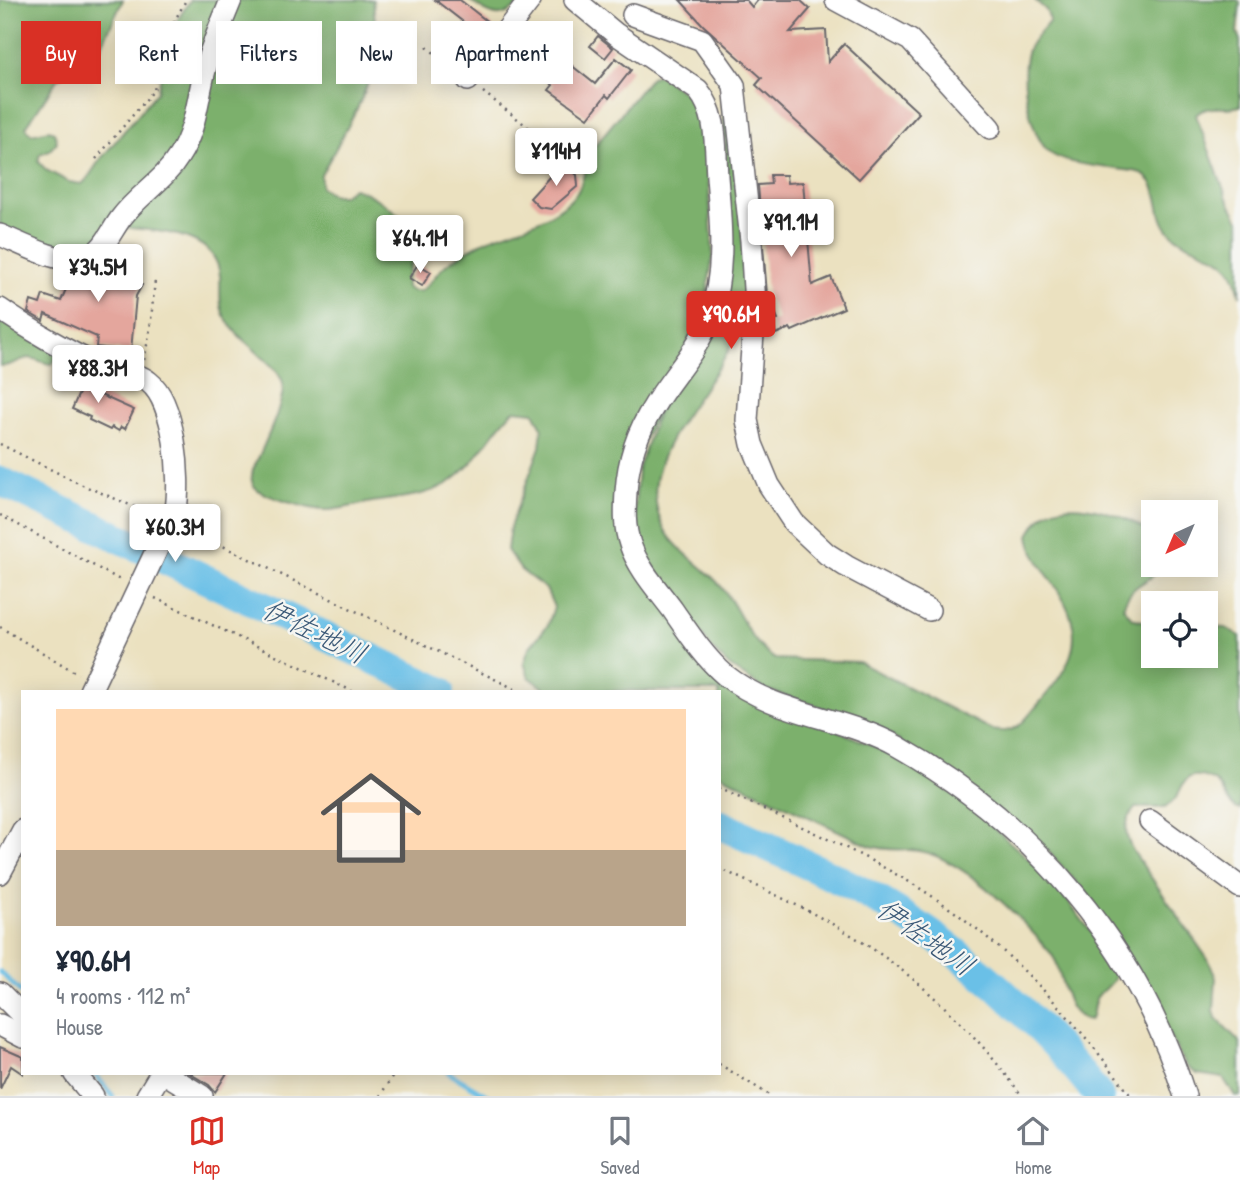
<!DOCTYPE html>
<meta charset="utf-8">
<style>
:root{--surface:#fff;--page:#f2f2f3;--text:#1f2937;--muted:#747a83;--line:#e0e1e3;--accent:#d93025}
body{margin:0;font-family:"Patrick Hand","Klee One",sans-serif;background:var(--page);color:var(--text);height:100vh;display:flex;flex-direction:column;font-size:26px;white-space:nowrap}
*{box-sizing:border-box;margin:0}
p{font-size:23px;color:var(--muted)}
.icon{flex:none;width:38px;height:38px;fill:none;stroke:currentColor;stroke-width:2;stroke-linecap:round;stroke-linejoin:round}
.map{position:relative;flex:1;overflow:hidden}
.panel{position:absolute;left:21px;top:690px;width:700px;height:385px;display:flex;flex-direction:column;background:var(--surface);border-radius:0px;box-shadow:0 4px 18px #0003}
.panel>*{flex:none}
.guide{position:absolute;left:21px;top:21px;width:700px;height:63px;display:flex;gap:14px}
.needle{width:46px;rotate:224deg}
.buttons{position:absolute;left:1141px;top:500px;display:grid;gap:14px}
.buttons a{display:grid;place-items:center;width:77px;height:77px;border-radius:0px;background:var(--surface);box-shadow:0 4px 18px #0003;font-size:35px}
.price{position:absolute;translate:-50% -60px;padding:0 16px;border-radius:7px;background:#fff;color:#222;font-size:23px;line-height:46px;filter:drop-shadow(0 2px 4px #0008)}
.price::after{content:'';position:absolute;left:50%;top:42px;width:21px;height:16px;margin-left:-10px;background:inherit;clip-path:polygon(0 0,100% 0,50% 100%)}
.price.active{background:var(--accent);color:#fff}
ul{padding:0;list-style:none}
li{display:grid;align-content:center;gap:14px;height:371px;padding:0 35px}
li span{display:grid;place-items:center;height:217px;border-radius:0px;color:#555}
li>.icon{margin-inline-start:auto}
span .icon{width:126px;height:126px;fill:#fffc;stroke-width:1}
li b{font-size:30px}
.chip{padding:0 24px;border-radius:0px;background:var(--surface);box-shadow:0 4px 18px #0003;font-size:24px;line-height:63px}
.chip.active{background:var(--accent);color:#fff}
.tabs{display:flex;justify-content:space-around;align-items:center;height:98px;border-top:2px solid var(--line);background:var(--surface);font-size:19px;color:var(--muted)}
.tabs a{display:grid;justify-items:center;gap:4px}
.tabs .active{color:var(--accent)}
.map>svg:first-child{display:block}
</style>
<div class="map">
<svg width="1240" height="1096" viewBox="0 0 1240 1096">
<rect width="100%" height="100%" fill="#f6f6f2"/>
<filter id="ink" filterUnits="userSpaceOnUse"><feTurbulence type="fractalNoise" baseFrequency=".0143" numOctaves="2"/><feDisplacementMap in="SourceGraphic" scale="14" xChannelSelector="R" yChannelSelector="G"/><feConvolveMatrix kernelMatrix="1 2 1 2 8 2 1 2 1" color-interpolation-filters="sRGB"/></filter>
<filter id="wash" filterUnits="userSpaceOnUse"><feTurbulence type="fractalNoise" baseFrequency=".00686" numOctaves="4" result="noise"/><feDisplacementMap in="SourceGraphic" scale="28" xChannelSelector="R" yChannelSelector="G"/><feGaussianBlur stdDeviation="1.57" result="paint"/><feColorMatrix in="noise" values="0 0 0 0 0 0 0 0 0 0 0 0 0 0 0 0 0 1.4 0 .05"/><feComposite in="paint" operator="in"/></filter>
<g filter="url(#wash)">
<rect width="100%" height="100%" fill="#ebe1c0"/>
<g fill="#7bb06c" stroke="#4e6954" stroke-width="2">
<path d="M0 0H123L97 55 57 80 26 127 31 134 49 130 54 132 57 142 50 150 40 154 38 161 46 170 69 182 82 184 87 179 99 161 157 92 172 34 177 21 190 0H373C375 20 377 40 374 60 369 95 338 143 321 175V187L330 194 342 196 353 188C367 191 396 210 404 221 409 230 411 244 412 254 412 266 404 275 406 287L412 291H421C433 282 438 269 451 261 464 253 476 245 489 239 519 227 555 220 576 194 586 181 583 164 592 149L651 77 658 75 692 97 705 122 713 256 705 304 616 502 701 663 839 731 896 756 965 802 1052 880 1114 963C1118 988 1108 981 1097 997 1092 1005 1095 1012 1090 1020 1060 1017 1066 970 1049 951 1020 917 971 867 928 853 909 847 890 852 870 846L719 774V691H548L529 677 524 663 529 648 548 625 554 607 546 589 521 570 507 550 510 527 540 447 542 428 534 412 514 410C489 434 476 467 445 485 424 497 395 498 372 502 358 505 343 509 329 510 316 511 261 497 254 486 250 480 252 476 253 470 260 453 289 396 282 380 277 370 269 363 261 356 249 344 233 333 225 317 218 305 221 289 220 276 216 231 157 232 124 227L80 254 0 229Z"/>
<path d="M468 0H524C500 24 493 16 468 0Z"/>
<path d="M1035 0H1238L1240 3 1237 32 1240 41V106C1226 111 1207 103 1196 115L1227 198 1240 222V296C1238 287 1236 277 1231 270 1217 251 1186 249 1170 232 1152 214 1165 183 1138 172 1116 168 1071 166 1053 155 1030 142 1018 74 1028 50 1032 38 1043 31 1050 20L1046 10Z"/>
<path d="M722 92H725C732 150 742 208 744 267 745 280 748 296 745 309 733 380 622 453 665 530 677 551 702 565 718 583 741 608 745 639 775 659L859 662 992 730C1016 735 1022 723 1036 707 1074 663 1090 636 1053 583 1042 567 1032 555 1029 535 1034 526 1040 516 1050 511 1076 498 1134 516 1153 536V565H1162C1151 585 1133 579 1123 607L1132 618 1153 624V656H1206V627L1226 628 1240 636V810C1224 805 1226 786 1212 780 1177 764 1186 797 1167 806 1158 810 1145 806 1135 808 1123 824 1124 834 1133 851L1209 961 1216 978 1214 1010 1216 1018 1240 1042V1096H1235L1223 1078 1197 1074 1187 1067 1091 898 1037 839 876 725 764 689 729 666 714 651 650 563 638 541 634 516 638 470 654 423 731 240Z"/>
<path d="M0 315 53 350 56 359 52 364C44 364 36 358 29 358 18 359 13 367 0 366Z"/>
</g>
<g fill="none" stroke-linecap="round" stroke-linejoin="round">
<g stroke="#6ac0e7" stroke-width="5">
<polyline points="0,972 23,994"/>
<polyline points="94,1073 113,1096"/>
<polyline points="449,1073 488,1096"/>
</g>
<g stroke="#6ac0e7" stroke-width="30">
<polyline points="0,481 440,691"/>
<path d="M719 824C778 852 840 877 896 911 975 960 1041 1023 1099 1096"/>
</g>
</g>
<g id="blocks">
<g fill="#e4a69d">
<polygon points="435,0 460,0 493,26 484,38"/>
<polygon points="680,0 746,0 752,7 758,0 800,0 810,9 790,32 826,30 828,62 844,44 919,113 859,179 756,85 762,78 703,25"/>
<polygon points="598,36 613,48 605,58 590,46"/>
<polygon points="561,57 595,84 616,58 631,70 609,98 606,95 588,118 549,90 553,85 545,78"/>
<polygon points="563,162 577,175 578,186 551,209 539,207 530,198"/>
<polygon points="770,175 786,175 787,183 803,182 812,285 831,277 844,308 792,331 790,328 776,334 771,322 778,319 767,294 758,185 771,184"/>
<polygon points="119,247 137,255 127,279 142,285 136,296 131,351 96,347 97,337 45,314 43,321 28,312 31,301 40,304 43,295 61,301 71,277 75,279 78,272 92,269 106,275"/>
<polygon points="418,264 431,272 422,286 409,278"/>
<polygon points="74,368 93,377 87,389 134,410 125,429 121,427 119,431 112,427 110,430 89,420 90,417 72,409 80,391 69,386"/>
<polygon points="0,1047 23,1057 23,1074 11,1066 0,1089"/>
<polygon points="189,1073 227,1073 215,1092 209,1085"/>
</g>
</g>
</g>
<g filter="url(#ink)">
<use href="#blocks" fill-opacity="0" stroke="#68656a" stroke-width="2"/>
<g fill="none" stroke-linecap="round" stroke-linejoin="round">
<defs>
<g id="minor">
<path d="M575 0 616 34 698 90C718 114 715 147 717 177 721 225 726 272 709 319 697 352 672 376 654 406 637 432 628 462 626 492 625 510 624 527 630 544 638 568 657 589 672 609 688 632 704 657 725 675 775 715 843 716 898 747 1034 824 1138 947 1185 1096"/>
<polyline points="836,0 910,40 990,128"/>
<polyline points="633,15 702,40 734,85 751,240 755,305 747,420 752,444 769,485 794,523 827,554 846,566 929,610"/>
<polyline points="468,80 530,0"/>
<path d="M0 235C22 244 57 263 81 259 103 255 109 234 121 218 138 195 164 181 179 156 196 130 197 100 205 70 211 46 222 23 231 0"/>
<path d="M0 309C27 328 68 352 98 365 114 373 134 370 149 382 175 402 181 478 176 509L90 691"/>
<polyline points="1150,821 1240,887"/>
<polyline points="0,873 23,830"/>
<polyline points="0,993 23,1016"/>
<polyline points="0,1025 23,1037"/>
<polyline points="74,1073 93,1096"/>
<polyline points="164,1073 202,1096"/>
<polyline points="147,1096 161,1073"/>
</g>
</defs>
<use href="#minor" stroke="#68656a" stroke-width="24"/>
<g stroke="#68656a" stroke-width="2.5" stroke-dasharray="2 5" stroke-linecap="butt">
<polyline points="427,47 453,68"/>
<polyline points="483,92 569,159"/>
<polyline points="96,159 154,90 168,33 186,0"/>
<polyline points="144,360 150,330 155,280"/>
<polyline points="0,444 80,484 154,515"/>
<polyline points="0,515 122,581"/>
<polyline points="186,528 519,691"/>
<polyline points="155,598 352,691"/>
<polyline points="0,627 78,674"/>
<path d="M719 788C781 818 846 845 906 880 998 934 1068 1010 1131 1096"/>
<path d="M719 868C758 887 797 904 834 925 909 967 972 1027 1022 1096"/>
<polyline points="719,1064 771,1096"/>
<polyline points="380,1096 394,1073"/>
</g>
<use href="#minor" stroke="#fff" stroke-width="21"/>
</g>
</g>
<g text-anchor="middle" stroke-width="5" stroke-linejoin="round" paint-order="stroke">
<g font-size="28" font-style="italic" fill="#3b5977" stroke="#f6f6f2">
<text transform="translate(315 631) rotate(26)" y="10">伊佐地川</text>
<text transform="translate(926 937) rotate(35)" y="10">伊佐地川</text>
</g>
</g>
</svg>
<div class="buttons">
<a><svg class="needle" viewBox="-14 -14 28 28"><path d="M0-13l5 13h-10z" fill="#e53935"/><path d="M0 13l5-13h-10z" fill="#747a83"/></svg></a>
<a><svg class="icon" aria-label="locate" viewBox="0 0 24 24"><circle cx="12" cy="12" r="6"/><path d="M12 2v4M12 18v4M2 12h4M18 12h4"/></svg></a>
</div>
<b class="price" style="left:556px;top:188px">¥114M</b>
<b class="price" style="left:791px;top:259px">¥91.1M</b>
<b class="price" style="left:420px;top:275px">¥64.1M</b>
<b class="price" style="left:98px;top:304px">¥34.5M</b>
<b class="price active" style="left:731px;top:351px">¥90.6M</b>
<b class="price" style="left:98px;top:405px">¥88.3M</b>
<b class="price" style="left:175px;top:564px">¥60.3M</b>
<div class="guide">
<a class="chip active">Buy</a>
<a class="chip">Rent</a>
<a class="chip">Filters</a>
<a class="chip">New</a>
<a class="chip">Apartment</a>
</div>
<section class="panel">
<ul>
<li><span style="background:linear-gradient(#ffd9b3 65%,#b9a48a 0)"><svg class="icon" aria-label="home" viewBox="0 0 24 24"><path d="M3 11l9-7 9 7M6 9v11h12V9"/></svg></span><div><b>¥90.6M</b><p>4 rooms · 112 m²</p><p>House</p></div></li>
</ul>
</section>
</div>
<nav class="tabs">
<a class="active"><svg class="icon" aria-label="map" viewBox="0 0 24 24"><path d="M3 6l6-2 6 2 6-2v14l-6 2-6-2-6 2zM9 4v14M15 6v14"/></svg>Map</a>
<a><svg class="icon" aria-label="saved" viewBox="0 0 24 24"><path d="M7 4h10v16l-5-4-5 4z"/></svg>Saved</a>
<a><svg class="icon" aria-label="home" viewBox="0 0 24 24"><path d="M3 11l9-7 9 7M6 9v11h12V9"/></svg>Home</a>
</nav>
